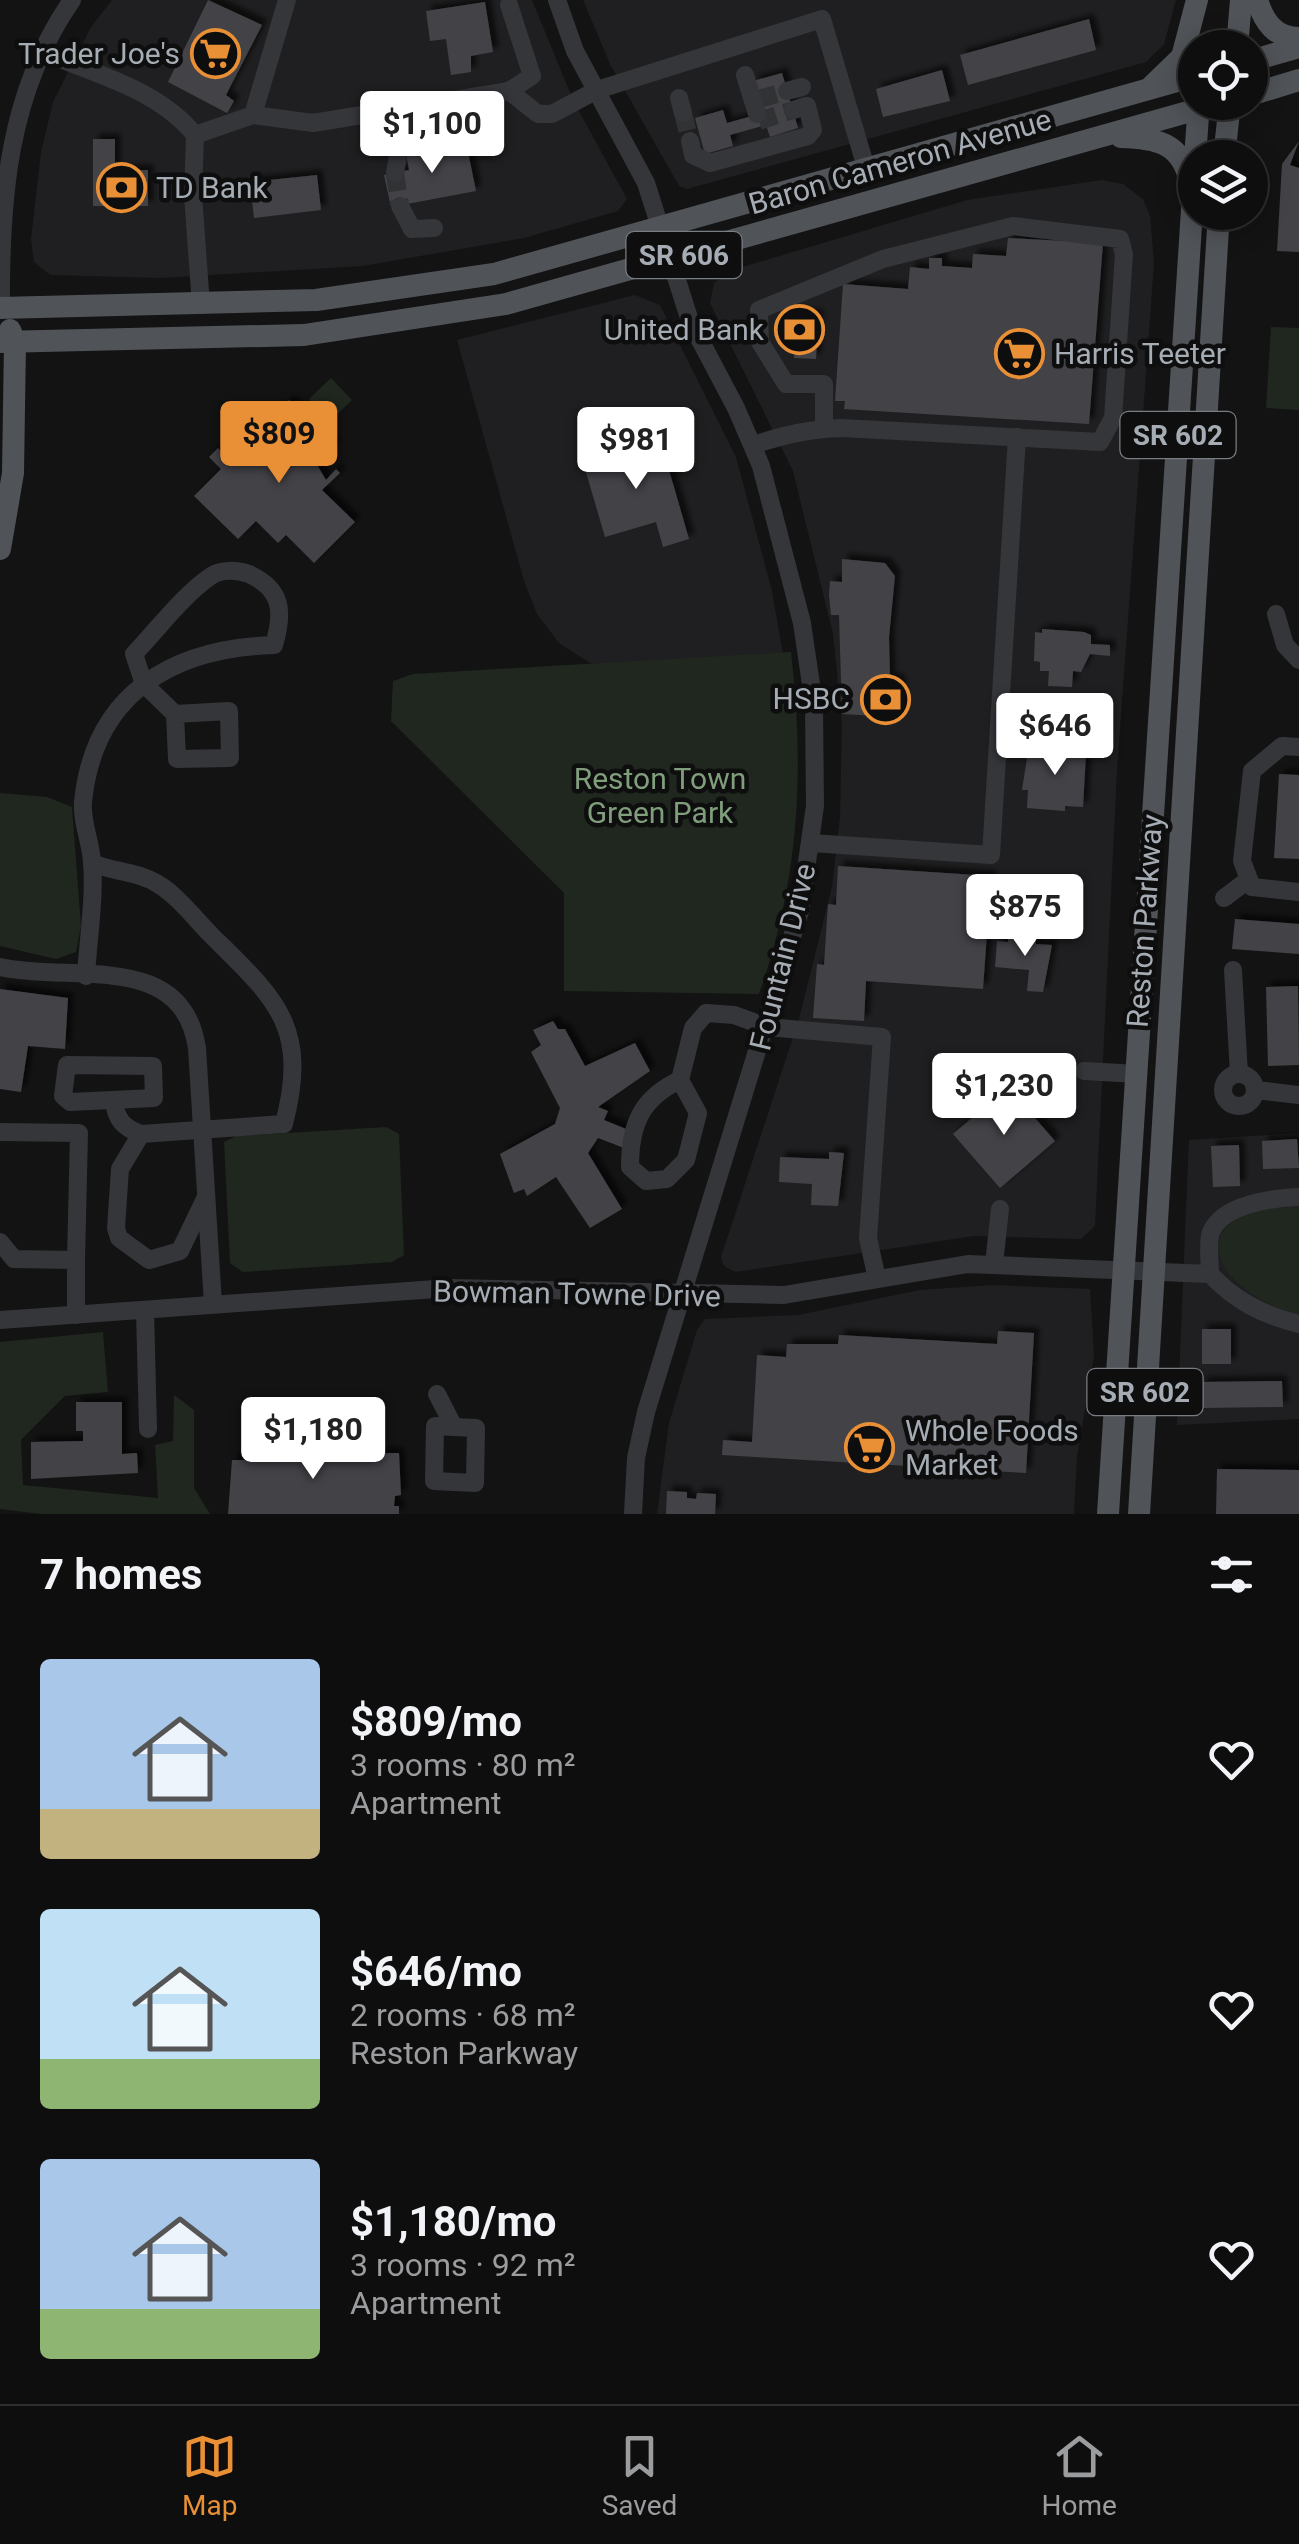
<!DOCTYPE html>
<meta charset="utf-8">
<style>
:root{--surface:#0e0e0f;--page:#1c1c1d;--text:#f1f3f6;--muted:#9b9c9e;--line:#2e2e2f;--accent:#e98f36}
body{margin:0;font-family:Roboto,sans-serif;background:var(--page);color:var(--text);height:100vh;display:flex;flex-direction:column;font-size:38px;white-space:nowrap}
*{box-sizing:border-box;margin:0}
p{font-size:32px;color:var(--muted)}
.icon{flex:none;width:55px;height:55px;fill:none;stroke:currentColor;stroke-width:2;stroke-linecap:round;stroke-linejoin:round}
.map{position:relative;height:1514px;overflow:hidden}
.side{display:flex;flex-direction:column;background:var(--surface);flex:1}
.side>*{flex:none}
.controls{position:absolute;left:1178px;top:30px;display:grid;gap:20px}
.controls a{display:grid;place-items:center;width:90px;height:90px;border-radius:50%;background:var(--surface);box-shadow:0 5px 25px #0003,0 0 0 2px var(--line);font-size:50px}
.price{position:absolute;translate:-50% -85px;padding:0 22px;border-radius:10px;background:#fff;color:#222;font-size:32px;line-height:65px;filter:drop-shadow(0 2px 5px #0008)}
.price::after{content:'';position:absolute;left:50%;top:60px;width:30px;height:22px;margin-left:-15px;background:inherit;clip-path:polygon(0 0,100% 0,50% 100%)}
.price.current{background:var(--accent);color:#111}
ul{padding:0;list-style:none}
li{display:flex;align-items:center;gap:30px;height:250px;padding:0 40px}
li span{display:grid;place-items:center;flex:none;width:280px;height:200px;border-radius:10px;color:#555}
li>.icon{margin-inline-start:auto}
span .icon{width:120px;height:120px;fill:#fffc;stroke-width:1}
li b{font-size:42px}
h2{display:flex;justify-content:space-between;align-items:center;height:120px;padding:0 40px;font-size:42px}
.tab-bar{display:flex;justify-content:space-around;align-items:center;height:140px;border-top:2px solid var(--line);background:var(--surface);font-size:28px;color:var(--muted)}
.tab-bar a{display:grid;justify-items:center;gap:5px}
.tab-bar .current{color:var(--accent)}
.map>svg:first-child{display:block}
</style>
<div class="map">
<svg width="1299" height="1514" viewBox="0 0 1299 1514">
<defs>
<filter id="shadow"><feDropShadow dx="5.5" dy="-5.5" stdDeviation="2.5" flood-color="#0009"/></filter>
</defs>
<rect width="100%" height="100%" fill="#131314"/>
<g fill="#1f1f21">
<polygon points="112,0 532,0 573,100 627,199 618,211 524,238 363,266 160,278 50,275 34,262 31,240 41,152 53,102 91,27"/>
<polygon points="583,0 1176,0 1164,44 1146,62 687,189 679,186 610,64"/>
<polygon points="1102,180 1123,184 1143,199 1150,216 1154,263 1117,770 1095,1226 1081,1239 974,1236 735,1272 724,1266 721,1257 799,1019 832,887 840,817 842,723 833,634 793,471 710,303 714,283 729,271 967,200"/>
<polygon points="635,295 660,305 736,457 772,591 785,666 648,676 590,663 559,643 537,614 524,581 457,340"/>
<polygon points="1299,1133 1299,1419 1177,1425 1189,1140"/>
<polygon points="993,1285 1090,1289 1094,1355 1077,1457 1074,1514 657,1514 669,1423 697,1330 705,1319 798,1315 920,1290"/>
</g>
<g fill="#1f271f">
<polygon points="1271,327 1299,328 1299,410 1266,408"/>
<polygon points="331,378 352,400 330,421 309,399"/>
<path d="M791 652C805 770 799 882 759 994L564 991V893L391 721 393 681 413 674Z"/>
<polygon points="0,793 47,797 72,807 81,926 76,952 56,959 0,946"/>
<polygon points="386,1127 399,1134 404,1255 392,1262 243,1272 230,1263 224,1142 236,1136"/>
<path d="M1299 1207V1315C1202 1287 1181 1207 1299 1207Z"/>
<polygon points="103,1332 108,1392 65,1396 21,1440 23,1485 158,1498 155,1445 173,1441 174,1395 194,1410 194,1488 210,1514 41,1514 0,1509 0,1342"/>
</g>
<g fill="#424347" filter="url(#shadow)">
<polygon points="208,0 262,25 226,95 234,101 227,113 168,82"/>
<polygon points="485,2 493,52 471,56 471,72 451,75 446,39 430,41 426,11"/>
<polygon points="1089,19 1096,50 968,85 960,55"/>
<polygon points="942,70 950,101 883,117 876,89"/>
<polygon points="782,73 798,128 770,137 766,125 730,135 733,146 705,154 695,118 723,110 727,123 763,113 753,81"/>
<polygon points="93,139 115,139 115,170 148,170 148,206 93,206"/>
<polygon points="1299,141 1290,165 1299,168 1299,252 1277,251 1282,164"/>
<polygon points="466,142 476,191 391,207 384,175 409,170 406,153"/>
<polygon points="317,175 321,210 254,218 250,182"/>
<polygon points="1008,238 1103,243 1089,424 844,409 845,401 835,401 843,284 908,289 910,267 929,269 929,258 942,258 942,266 972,268 973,254 1006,256"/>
<polygon points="794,313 818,315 816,359 794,358 795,347 789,347 789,338 784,337 785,316"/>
<polygon points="289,400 335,445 316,463 326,480 336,469 340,473 322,490 355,522 314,563 286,535 278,543 256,521 238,539 194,496 221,469 209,457 218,448 230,460"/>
<polygon points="660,439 689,539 663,547 656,522 605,537 583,462"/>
<polygon points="842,559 885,563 895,576 889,637 890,679 898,679 901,687 896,717 842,714 839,615 831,615 829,595 830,581 842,582"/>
<polygon points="1042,629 1084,632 1091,635 1091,644 1110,645 1110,656 1090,654 1081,672 1073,671 1072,687 1048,686 1049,671 1040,671 1040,662 1034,661 1035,632 1042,633"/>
<polygon points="1046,741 1070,743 1070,752 1086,754 1083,807 1065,806 1065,811 1027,808 1028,790 1022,790 1027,758 1032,749 1046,750"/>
<polygon points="1279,774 1299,775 1299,859 1274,858"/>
<polygon points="838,866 991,876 983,989 866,981 864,1021 813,1018 817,964 824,965 828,904 836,905"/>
<polygon points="1235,919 1299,924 1299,954 1232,949"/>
<polygon points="1008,935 1036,937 1036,944 1052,945 1043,992 1027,991 1029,970 995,967 997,941 1008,942"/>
<polygon points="1298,986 1299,1065 1268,1066 1266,987"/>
<polygon points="0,989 68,998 65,1049 28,1046 21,1092 0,1089"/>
<polygon points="553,1021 558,1029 565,1029 585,1066 635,1043 650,1071 598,1107 608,1111 604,1120 631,1131 624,1148 598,1138 588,1153 622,1209 590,1228 556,1177 527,1196 524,1189 514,1193 500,1154 555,1124 560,1108 531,1052 541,1045 533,1030"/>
<polygon points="1008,1087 1055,1141 1000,1188 953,1134"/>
<polygon points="1297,1139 1299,1168 1263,1169 1262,1141"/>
<polygon points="1239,1145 1240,1186 1213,1187 1211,1146"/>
<polygon points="829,1152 844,1153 838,1206 811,1205 812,1184 779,1182 780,1157 829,1159"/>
<rect x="1202" y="1329" width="29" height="35"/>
<polygon points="998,1331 1034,1333 1026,1473 722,1455 723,1440 752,1442 757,1355 786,1357 787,1344 838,1344 839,1335 997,1344"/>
<polygon points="1282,1381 1283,1407 1201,1408 1201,1382"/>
<polygon points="76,1402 122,1402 122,1454 137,1453 138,1473 31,1479 31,1442 83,1441 83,1431 76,1431"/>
<polygon points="260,1432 295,1437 295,1457 355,1448 355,1459 368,1460 369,1453 399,1453 401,1495 395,1496 394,1506 399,1506 399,1514 228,1514 232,1460 260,1460"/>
<polygon points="1217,1469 1299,1470 1299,1514 1216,1514"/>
<polygon points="667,1491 687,1492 687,1498 696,1499 697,1493 716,1494 715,1514 666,1514"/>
</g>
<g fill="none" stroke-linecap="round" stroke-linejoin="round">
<g stroke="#303234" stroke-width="18" stroke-dasharray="18 9" stroke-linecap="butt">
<polyline points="759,99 787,91"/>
<polyline points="683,113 690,141"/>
<polyline points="759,121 793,110"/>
<polyline points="395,173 400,206"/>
</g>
<g stroke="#343639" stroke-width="18">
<polyline points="557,0 575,51 646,183 690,321 736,408 761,466 802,623 814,705 815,806 800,911 646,1412 636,1458 633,1514"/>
<polyline points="509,5 532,76 509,91"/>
<path d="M42 52C94 73 159 90 195 135L253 115 287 0"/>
<polyline points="745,75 757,114"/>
<polyline points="787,91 802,87"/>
<polyline points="679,98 683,113"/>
<polyline points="253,115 313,123 509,91 538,114 552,114 597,90 822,19 867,171"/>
<polyline points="195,135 193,195 201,305"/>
<polyline points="690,141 693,155 710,163 808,136 813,130 807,106 793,110"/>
<polyline points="395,173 400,144 489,130"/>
<polyline points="400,206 412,229 434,228"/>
<path d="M1 308C0 199 8 92 72 0"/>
<path d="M753 445C784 435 809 429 842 428L1100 442 1113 418 1124 254 1120 239 1013 226 883 259 759 310 760 342 786 384H824V428"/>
<polyline points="1276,614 1285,645 1299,660"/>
<polyline points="1299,747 1282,746 1252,771 1242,861 1252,887 1299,892"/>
<polyline points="811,843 991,855 1017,437"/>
<path d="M92 863C113 872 137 871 158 884 178 896 196 920 213 937 277 1000 309 1027 284 1124L141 1134C124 1128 116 1120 114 1101"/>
<polyline points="1224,898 1248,880"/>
<path d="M0 967C73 983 182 950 197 1048L213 1304"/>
<polyline points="1233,970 1239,1074"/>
<path d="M86 976C88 939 95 899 92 862 91 842 81 821 83 802 94 692 174 648 274 645 284 611 282 589 249 574 238 570 221 569 211 576 183 595 158 629 134 654L144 684 175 714 177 759 230 758 229 711 175 714"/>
<polygon points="67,1065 153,1066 154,1098 70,1102 63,1096"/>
<polyline points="1084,1071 1138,1074"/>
<circle cx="1239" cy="1090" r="16"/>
<path d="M680 1080 698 1113 686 1160 667 1179 646 1181 630 1167C630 1125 641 1098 680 1080L693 1028 706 1013 734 1015 767 1027 882 1037 868 1238 877 1279"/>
<polyline points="1256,1090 1299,1095"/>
<polyline points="0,1132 79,1133 76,1260"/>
<polyline points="141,1134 120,1169 116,1228 119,1238 149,1260 180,1251 205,1199"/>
<polyline points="0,1242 14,1259 76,1260 76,1315"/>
<polyline points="994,1264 1000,1209"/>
<path d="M1210 1274C1210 1262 1207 1243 1211 1232 1223 1204 1273 1198 1299 1197"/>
<polyline points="145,1310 148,1429"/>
<path d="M0 1320 450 1288 784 1295 968 1264 1210 1274C1235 1301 1263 1315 1299 1324"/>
<polyline points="437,1394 454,1427 476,1428 475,1483 434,1481 435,1426 454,1427"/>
</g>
<g stroke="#505358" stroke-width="22">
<path d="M1257 0C1264 22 1275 38 1299 38"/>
<polyline points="1237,48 1241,0"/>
<polyline points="1250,61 1299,47"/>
<polyline points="1152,86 1182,57 1197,0"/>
<polyline points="1250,95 1299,80"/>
<path d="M1121 137C1157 138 1182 143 1190 182"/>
<polyline points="1195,158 1199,102"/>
<polyline points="1224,158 1230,102"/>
<polyline points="0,308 316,300 494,274 1195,76"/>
<polyline points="0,342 304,335 506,304 1223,102"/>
<polyline points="0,549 13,473 15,342 10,330"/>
<polyline points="1108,1514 1195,163"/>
<polyline points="1139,1514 1219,212"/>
</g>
</g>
<defs>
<symbol id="supermarket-ring" viewBox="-11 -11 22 22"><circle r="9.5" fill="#0e0e0f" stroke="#e98f36" stroke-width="1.5"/><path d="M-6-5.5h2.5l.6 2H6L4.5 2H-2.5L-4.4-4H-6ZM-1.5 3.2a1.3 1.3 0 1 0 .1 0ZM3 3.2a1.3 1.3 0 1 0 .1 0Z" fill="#e98f36"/></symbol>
<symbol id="bank-ring" viewBox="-11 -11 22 22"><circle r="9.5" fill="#0e0e0f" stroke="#e98f36" stroke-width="1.5"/><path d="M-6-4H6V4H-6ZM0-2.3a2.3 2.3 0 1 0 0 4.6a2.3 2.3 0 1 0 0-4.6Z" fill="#e98f36"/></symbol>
</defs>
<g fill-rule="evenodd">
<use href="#supermarket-ring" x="188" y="26" width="55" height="55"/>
<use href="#bank-ring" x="94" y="160" width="55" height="55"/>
<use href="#bank-ring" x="772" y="302" width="55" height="55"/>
<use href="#supermarket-ring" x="992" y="326" width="55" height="55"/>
<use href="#bank-ring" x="858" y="672" width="55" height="55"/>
<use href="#supermarket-ring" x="842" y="1420" width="55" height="55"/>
</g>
<g text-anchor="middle" stroke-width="9" stroke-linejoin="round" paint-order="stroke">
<g fill="#0e0e0f" stroke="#787d82" stroke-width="2.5">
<rect x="626.5" y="232" width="115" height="46" rx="8"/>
<rect x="1120.5" y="412" width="115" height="46" rx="8"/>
<rect x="1087.5" y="1369" width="115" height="46" rx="8"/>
</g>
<g font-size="28" font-weight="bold" fill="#a5acb4">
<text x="684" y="265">SR 606</text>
<text x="1178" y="445">SR 602</text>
<text x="1145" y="1402">SR 602</text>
</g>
<g font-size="30" fill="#a5acb4" stroke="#0e0e0f" text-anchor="end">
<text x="180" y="64">Trader Joe's</text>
<text x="156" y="198" text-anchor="start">TD Bank</text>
<text x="764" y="340">United Bank</text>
<text x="1054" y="364" text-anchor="start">Harris Teeter</text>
<text x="850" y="709">HSBC</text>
<text x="905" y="1441" text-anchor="start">Whole Foods<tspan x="905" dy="34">Market</tspan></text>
</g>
<g font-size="30" fill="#a5acb4" stroke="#0e0e0f">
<text transform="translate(900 162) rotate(-16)" y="10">Baron Cameron Avenue</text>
<text transform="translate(1145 921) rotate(-86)" y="10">Reston Parkway</text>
<text transform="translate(783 957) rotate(-76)" y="10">Fountain Drive</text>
<text transform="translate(577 1294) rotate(1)" y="10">Bowman Towne Drive</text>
</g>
<g font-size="30" fill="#809e7c" stroke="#0e0e0f">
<text x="660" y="789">Reston Town<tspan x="660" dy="34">Green Park</tspan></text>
</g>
</g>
</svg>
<div class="controls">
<a><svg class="icon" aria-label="locate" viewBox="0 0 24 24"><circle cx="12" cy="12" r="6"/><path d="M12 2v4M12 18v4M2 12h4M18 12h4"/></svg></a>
<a><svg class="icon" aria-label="layers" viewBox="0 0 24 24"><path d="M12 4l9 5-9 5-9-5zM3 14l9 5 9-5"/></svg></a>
</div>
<b class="price" style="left:432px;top:176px">$1,100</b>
<b class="price current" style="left:279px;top:486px">$809</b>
<b class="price" style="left:636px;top:492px">$981</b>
<b class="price" style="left:1055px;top:778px">$646</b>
<b class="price" style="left:1025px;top:959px">$875</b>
<b class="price" style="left:1004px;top:1138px">$1,230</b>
<b class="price" style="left:313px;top:1482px">$1,180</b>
</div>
<section class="side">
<h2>7 homes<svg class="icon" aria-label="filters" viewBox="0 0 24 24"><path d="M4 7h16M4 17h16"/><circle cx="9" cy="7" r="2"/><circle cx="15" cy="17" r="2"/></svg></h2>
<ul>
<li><span style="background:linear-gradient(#a9c7e8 75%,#c2b280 0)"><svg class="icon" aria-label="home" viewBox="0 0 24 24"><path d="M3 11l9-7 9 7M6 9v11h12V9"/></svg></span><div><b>$809/mo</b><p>3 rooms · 80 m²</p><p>Apartment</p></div><svg class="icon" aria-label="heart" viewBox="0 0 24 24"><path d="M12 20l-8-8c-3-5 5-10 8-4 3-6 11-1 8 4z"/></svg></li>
<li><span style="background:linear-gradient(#bfe0f5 75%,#8fb573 0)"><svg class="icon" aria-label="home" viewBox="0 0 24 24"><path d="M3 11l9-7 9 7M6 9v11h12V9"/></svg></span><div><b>$646/mo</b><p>2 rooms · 68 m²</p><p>Reston Parkway</p></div><svg class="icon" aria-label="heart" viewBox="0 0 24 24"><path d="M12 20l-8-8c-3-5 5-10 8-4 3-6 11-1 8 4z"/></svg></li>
<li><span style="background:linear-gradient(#a9c7e8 75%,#8fb573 0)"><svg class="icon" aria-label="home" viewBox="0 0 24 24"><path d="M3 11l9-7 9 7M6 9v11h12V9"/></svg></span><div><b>$1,180/mo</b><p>3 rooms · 92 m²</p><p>Apartment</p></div><svg class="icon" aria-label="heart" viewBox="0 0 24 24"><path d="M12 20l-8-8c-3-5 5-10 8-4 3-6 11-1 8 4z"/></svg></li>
</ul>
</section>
<nav class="tab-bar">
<a class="current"><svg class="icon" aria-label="map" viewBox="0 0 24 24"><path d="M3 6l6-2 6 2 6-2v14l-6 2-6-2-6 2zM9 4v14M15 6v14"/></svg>Map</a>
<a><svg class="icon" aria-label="saved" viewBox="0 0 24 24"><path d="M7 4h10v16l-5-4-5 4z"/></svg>Saved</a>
<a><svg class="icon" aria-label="home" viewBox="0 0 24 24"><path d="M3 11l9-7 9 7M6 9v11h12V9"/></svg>Home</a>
</nav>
